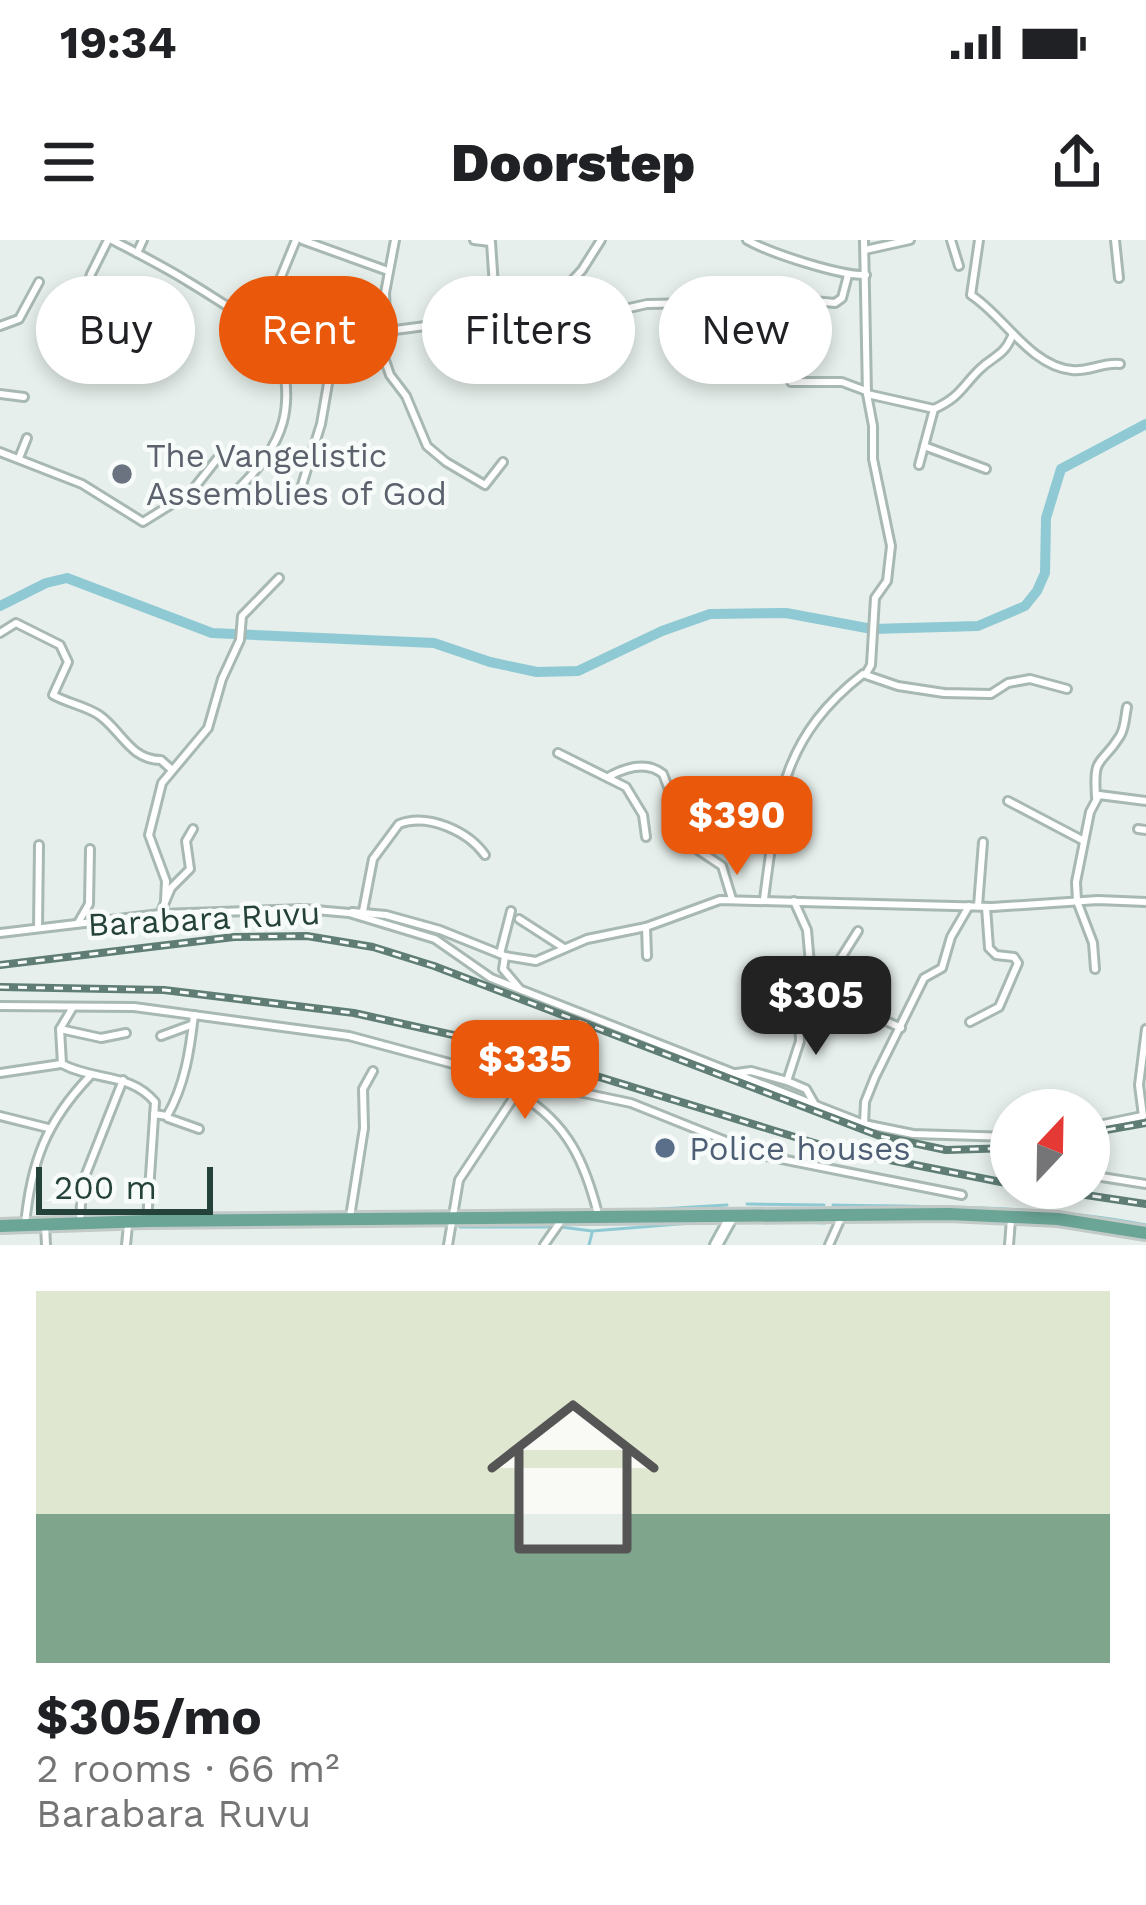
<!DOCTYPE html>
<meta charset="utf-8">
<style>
:root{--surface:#fff;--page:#f2f2f2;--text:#202124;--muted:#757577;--line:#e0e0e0;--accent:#ea580c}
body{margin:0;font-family:"Work Sans",sans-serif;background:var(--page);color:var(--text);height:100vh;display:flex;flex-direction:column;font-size:45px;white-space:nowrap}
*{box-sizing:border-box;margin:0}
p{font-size:39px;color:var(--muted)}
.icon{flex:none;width:66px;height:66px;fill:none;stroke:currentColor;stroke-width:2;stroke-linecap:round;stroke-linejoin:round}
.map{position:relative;height:1005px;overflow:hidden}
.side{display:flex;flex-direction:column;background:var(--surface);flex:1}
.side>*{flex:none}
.top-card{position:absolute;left:36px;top:36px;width:1074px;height:108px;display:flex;gap:24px}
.needle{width:78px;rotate:22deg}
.buttons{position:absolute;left:990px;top:849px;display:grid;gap:24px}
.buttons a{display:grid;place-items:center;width:120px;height:120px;border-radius:50%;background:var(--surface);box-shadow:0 6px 18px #0003;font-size:60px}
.scale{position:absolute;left:36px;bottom:30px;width:177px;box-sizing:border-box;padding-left:12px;border:6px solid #24423a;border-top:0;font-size:33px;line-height:42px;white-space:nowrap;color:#24423a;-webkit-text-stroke:9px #f7fbf9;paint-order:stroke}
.price{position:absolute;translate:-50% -102px;padding:0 27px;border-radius:24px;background:var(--accent);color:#fff;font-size:39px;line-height:78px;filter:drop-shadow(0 3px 6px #0008)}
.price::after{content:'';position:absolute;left:50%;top:72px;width:36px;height:27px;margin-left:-18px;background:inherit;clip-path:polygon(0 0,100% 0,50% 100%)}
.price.current{background:#222;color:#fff}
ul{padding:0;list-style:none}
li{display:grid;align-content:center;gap:24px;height:636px;padding:0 36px}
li+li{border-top:3px solid var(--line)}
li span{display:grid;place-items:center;height:372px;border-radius:0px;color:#555}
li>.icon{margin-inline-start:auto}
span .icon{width:216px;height:216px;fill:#fffc;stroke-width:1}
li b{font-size:51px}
.tag{padding:0 42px;border-radius:54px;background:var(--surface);box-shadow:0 6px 18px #0003;font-size:42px;line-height:108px}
.tag.current{background:var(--accent);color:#fff}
.status{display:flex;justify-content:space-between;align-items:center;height:84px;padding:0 60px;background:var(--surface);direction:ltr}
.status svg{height:33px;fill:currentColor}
header{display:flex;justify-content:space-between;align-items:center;height:156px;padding:0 36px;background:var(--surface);font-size:54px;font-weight:800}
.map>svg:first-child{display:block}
</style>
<div class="status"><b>19:34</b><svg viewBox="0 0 49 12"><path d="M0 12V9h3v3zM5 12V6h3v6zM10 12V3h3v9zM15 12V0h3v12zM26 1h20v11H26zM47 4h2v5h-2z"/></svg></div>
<header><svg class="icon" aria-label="menu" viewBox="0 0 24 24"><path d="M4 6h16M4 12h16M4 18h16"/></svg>Doorstep<svg class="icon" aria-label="share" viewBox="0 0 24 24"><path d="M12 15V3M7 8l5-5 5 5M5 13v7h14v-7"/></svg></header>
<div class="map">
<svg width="1146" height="1005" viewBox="0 0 1146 1005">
<rect width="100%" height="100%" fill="#e6efeb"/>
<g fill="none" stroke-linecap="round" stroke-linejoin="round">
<g stroke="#8ec9d4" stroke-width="3">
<polyline points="747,964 824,965"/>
<path d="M833 965C938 967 1043 965 1146 985"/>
<polyline points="626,971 727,965"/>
<polyline points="773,981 825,983"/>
<polyline points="460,987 551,987"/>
<polyline points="561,987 592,991 704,982"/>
<polyline points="589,1005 592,993"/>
</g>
<polyline stroke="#8ec9d4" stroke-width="10" points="0,366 46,343 67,338 212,393 434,403 490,422 537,432 578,431 662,391 710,374 786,373 872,389 978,386 1025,366 1037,351 1045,333 1046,278 1061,229 1146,184"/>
<defs>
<g id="street">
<path d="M112 0C137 13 163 26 187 41 253 80 303 129 387 93L385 53 395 0"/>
<polyline points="302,0 388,31"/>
<polyline points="474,0 490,2"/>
<path d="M747 0C770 13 840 36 866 35"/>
<polyline points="864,0 867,154 873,186 873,219 891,306 887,341 875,358 871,425 867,432"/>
<polyline points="951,0 959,26"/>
<path d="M979 0 971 55C1003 75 1030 126 1072 130 1088 132 1103 122 1120 124"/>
<polyline points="1115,0 1119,38"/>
<polyline points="491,2 496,77"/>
<polyline points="865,10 910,0"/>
<polyline points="137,13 143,0"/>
<polyline points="539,76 582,30 601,0"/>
<polyline points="0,86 19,79 39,42"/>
<polyline points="260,88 296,0"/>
<polyline points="387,91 510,75 580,79 647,64 701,63 738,54 835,63 842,58 848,35"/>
<polyline points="377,97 390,135 406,156 427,206 446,222 485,245 503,222"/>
<polyline points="70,98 91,34 108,0"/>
<polyline points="791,142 842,142 866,151"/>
<polyline points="0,154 24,157"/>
<path d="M867 154 934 169C960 157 961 148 979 130 995 114 1003 118 1013 94"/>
<polyline points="924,206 986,229"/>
<polyline points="0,212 82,244 143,282 191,252 217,219"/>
<polyline points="19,218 27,198"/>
<polyline points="919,225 934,169"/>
<polyline points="302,245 321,184 335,103"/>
<path d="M234 253C287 202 297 168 276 96"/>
<path d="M0 393 16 383 60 405 68 422 53 455C67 463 86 466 99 475 121 490 130 520 161 520L172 530"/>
<polyline points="558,513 626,547 643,575 646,597"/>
<path d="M610 536C627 527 647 521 663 534L680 579 698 610 722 626 732 659"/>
<path d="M1096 557C1093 513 1101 527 1120 496 1125 488 1125 477 1127 467"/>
<polyline points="1008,561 1084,601"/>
<polyline points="1138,589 1146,590"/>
<path d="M764 659C777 561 781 498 863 434L898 446 944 453 991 454 1008 443 1030 439 1067 449"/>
<polyline points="165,661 166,641 149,595 162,543 208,488 222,439 240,400 242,376 279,338"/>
<polyline points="794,661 807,690 810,724 842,737 869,773 901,788"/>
<polyline points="978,666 983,602"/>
<path d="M363 671 373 619 399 584C428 573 468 591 485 615"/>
<polyline points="352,672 386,675 440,690 505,716 536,721 587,699 646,687 720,660 992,667 1098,660 1146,662"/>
<polyline points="160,674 171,648 190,629 186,601 193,589"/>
<polyline points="519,679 564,708"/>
<polyline points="78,683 89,664 90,609"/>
<polyline points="646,687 647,716"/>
<polyline points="38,688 39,605"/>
<polyline points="0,693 160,674 304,669 349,673 435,699 491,738 864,884 913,894 1011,897"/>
<polyline points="500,714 511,671"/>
<polyline points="505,716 503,729 519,748"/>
<polyline points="1095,729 1093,703 1077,661 1076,642 1090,572 1099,555 1146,561"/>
<polyline points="832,732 858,691"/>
<polyline points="805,764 799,776 800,801 787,841 806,849 814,863"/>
<polyline points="0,766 134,767 349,796 483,832 631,863 761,915 962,955"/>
<path d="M73 767 60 789 62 824C93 841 130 832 155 862L147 981"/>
<polyline points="970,782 999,767 1018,723 1014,717 996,715 989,708 986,667"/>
<polyline points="60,789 101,798 126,793"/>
<polyline points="161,796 191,785"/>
<polyline points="0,833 61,824"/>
<polyline points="729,834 751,831 787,841"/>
<path d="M154 874 167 876C185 845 190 810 194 775"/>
<polyline points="0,876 48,888"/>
<polyline points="1143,876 1139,845 1146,789"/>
<polyline points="168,878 199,889"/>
<polyline points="864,884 865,862 875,837 924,738 942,728 951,697 969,666"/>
<polyline points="1089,887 1142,876"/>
<polyline points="1089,935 1146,944"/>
<polyline points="350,977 364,888 363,849 373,831"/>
<polyline points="80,983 82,944 123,840"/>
<path d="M25 985C31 922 46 882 90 836"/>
<polyline points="45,985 46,1005"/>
<polyline points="126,1005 128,985"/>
<path d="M448 1005 459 940 514 857 520 855C568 883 585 923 598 974"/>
<polyline points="544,1005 563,978"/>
<polyline points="829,1005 841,978"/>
<polyline points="1009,1005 1011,979"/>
</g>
<polyline id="secondary" points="716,1005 732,976"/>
<polyline id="primary" points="0,986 147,981 949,974 1058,979 1146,993"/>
</defs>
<use href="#street" stroke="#a8b8b2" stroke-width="12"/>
<use href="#secondary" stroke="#a4bbb3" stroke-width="16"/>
<use href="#primary" stroke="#c2cac8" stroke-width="18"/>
<use href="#street" stroke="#fff" stroke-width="6"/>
<use href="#secondary" stroke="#fff" stroke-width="10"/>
<use href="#primary" stroke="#6aa596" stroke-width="12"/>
<defs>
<g id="rail">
<polyline points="0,725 234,697 307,696 373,707 434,726 880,896 946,910 1011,908"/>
<polyline points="0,747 164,750 354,773 485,802 834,909 1011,944"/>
<polyline points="1089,893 1146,883"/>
<polyline points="1039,948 1146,964"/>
</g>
</defs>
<use href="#rail" stroke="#5f7d75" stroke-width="8"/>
<use href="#rail" stroke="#f7fbf9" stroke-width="3" stroke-dasharray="9" stroke-linecap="butt"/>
</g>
<circle fill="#6b7280" stroke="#f7fbf9" stroke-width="4.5" cx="122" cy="234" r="12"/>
<circle fill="#5c6f8a" stroke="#f7fbf9" stroke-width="4.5" cx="665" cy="908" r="12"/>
<g text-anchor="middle" stroke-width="9" stroke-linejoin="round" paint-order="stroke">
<g font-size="33" fill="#5b616d" stroke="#f7fbf9" text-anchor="start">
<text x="146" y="227">The Vangelistic<tspan x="146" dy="38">Assemblies of God</tspan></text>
</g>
<g font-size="33" fill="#24423a" stroke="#f7fbf9">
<text transform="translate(204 678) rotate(-3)" y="12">Barabara Ruvu</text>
</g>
<g font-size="33" fill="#4e5e75" stroke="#f7fbf9" text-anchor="start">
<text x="689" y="920">Police houses</text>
</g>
</g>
</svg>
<div class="buttons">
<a><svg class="needle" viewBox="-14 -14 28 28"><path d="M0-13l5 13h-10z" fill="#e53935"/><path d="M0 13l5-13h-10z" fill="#757577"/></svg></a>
</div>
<div class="scale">200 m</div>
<b class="price" style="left:737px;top:638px">$390</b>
<b class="price current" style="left:816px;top:818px">$305</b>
<b class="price" style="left:525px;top:882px">$335</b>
<div class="top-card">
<a class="tag">Buy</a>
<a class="tag current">Rent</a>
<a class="tag">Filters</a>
<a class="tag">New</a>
</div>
</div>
<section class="side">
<ul>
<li><span style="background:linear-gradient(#dfe7d0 60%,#7fa58c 0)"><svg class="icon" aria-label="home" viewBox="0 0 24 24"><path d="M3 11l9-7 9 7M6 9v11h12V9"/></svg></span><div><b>$305/mo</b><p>2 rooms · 66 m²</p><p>Barabara Ruvu</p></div></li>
</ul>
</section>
